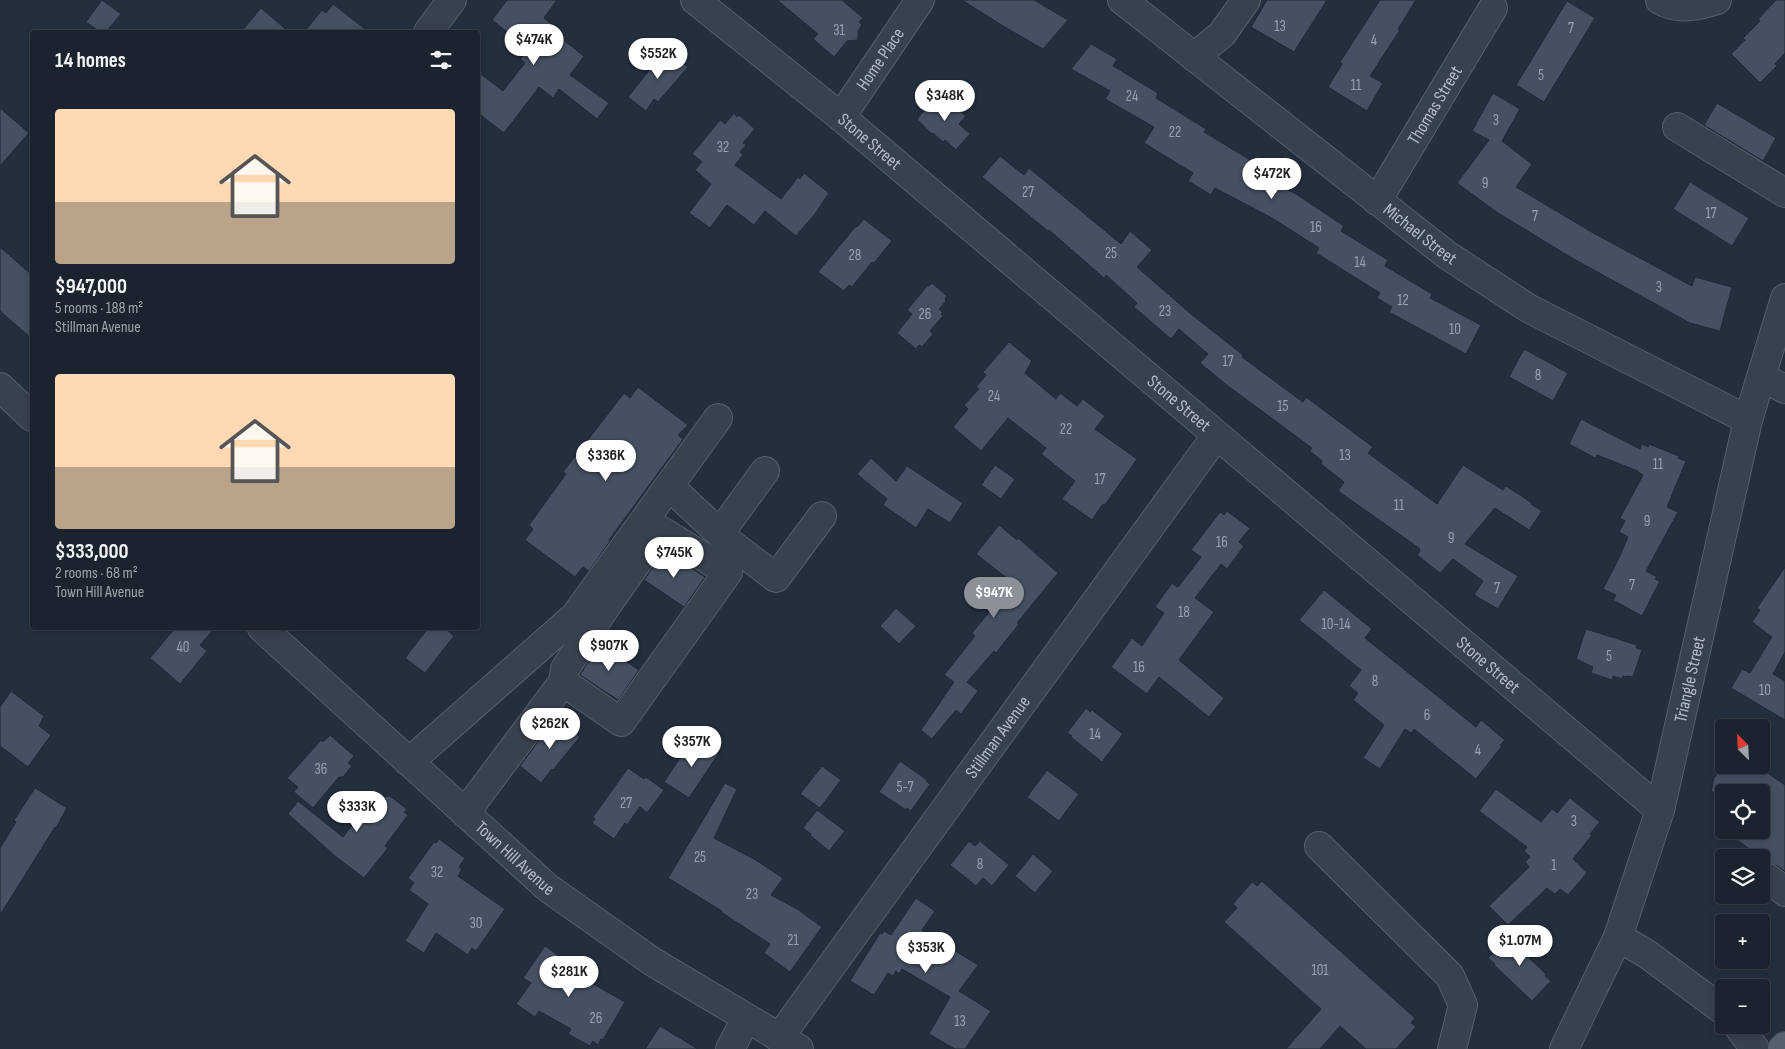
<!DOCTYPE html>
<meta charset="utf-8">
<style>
:root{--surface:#1b232e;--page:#282f3a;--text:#f1f3f6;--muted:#a0a4aa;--line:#39404a;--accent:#8c9099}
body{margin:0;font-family:"Sofia Sans Condensed",sans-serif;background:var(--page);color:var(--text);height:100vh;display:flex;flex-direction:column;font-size:19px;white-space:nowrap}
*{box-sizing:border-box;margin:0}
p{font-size:16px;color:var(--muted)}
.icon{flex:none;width:28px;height:28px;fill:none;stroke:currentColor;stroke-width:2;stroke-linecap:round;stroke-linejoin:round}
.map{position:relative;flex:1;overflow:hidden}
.side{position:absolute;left:30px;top:30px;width:450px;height:600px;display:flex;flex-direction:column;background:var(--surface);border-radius:5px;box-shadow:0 2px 8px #0003,0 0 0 1px var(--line)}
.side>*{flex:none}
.needle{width:32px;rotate:336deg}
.buttons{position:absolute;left:1715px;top:719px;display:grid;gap:10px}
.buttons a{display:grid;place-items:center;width:55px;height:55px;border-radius:5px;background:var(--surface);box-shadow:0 2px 8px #0003,0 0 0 1px var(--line);font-size:25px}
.price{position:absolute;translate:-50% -42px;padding:0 11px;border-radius:18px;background:#fff;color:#222;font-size:16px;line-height:32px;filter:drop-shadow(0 1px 2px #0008)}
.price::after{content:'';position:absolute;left:50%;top:30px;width:15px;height:11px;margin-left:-8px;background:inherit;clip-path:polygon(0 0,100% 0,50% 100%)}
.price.active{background:var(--accent);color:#fff}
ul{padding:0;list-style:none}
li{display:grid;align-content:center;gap:10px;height:265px;padding:0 25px}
li span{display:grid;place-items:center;height:155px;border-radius:5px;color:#555}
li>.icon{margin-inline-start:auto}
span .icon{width:90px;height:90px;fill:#fffc;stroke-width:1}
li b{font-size:21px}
h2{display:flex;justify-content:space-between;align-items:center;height:60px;padding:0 25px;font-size:21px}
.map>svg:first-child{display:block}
</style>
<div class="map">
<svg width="1785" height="1049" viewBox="0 0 1785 1049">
<rect width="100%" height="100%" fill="#242f3e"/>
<g fill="#455162" stroke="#1f2835">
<polygon points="102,0 121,14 106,32 100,32 86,22"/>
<polygon points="507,0 557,0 544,18 555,27 552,31 584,56 570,75 609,103 597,119 559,89 553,98 539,87 504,133 478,113 478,72 503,91 525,63 520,59 528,49 492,20"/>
<polygon points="777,0 842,0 863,18 859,22 862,25 858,31 858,40 847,41 834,57 813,39 818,34"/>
<polygon points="962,0 1034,0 1068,20 1043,49 1003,26"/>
<polygon points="1267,0 1327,0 1294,52 1251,27"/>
<polygon points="1380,0 1416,0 1398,29 1400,30 1370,76 1383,83 1367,111 1328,87 1342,64 1340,62"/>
<polygon points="1776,0 1785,0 1785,53 1775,64 1777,66 1760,83 1731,54 1745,40 1743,38 1760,21 1758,19"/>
<polygon points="1567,1 1595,18 1544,102 1516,85"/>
<polygon points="333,4 369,32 304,32 322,10 326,13"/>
<polygon points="261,8 289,32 241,32"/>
<polygon points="1091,44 1117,59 1113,66 1158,93 1156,98 1206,129 1204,132 1252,161 1247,169 1296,194 1344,226 1341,231 1388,260 1385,266 1432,294 1430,298 1481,325 1466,354 1389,312 1392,307 1377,298 1380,293 1316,253 1319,248 1272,218 1215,188 1211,195 1188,181 1193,173 1144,143 1154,127 1105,99 1110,91 1071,69"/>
<polygon points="667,50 688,67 658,102 654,99 646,111 628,97 663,53 664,54"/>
<polygon points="939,93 966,116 959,124 970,134 956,150 945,140 943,142 933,133 932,134 917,119"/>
<polygon points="1493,93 1520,109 1502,141 1532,164 1516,187 1595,234 1692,286 1695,277 1732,287 1720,331 1690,323 1572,258 1498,213 1457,183 1489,140 1472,131"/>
<polygon points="1717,103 1776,138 1763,161 1704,125"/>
<polygon points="0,108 29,133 0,166"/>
<polygon points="734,113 737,117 739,115 755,129 743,143 746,145 740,152 743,155 735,165 781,199 798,177 800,179 804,173 829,193 815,214 796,236 765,211 754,225 727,205 710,228 689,213 711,184 695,170 702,162 692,154 720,120 725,124"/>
<polygon points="1000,156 1024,175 1029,168 1121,244 1130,231 1152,250 1137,267 1191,314 1243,355 1242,357 1303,402 1306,397 1373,447 1368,453 1437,504 1463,465 1503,490 1506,486 1532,503 1531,504 1542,511 1529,530 1495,508 1465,544 1518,576 1499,607 1498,609 1474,595 1483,581 1453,559 1440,573 1417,555 1420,551 1419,548 1338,491 1344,482 1321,464 1322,461 1310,451 1312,448 1228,386 1200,363 1208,354 1179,329 1171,339 1134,307 1137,303 1106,275 1104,278 1049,230 1048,231 982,177"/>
<polygon points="1690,182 1749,218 1732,246 1673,209"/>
<polygon points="864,219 892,241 874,263 872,262 852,287 849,285 844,291 818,272 856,226 857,227"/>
<polygon points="0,247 32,275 32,339 0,311"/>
<polygon points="932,283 947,296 945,299 946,301 939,309 943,312 941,314 943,316 930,331 933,334 922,347 919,345 916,349 897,333 912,314 907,310 928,285 929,286"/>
<polygon points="1009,342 1032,361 1025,373 1056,399 1060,393 1077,406 1083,399 1105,416 1095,429 1137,459 1105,505 1103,504 1092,520 1062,499 1075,481 1041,454 1046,448 1008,418 981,451 953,427 968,409 964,405 979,389 976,387 986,375 983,372"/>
<polygon points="1524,349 1568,373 1553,401 1509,377"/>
<polygon points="638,387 688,425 678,435 683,439 609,540 610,541 589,571 583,567 575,577 525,540 533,529 529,525 566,474 563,472 624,393 630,398"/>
<polygon points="1581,419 1640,449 1642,444 1648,447 1649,444 1679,456 1678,458 1686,461 1667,507 1678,512 1646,571 1657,577 1655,579 1660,581 1642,616 1613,600 1616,595 1603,589 1618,560 1628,537 1619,532 1625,521 1620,518 1643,475 1638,472 1638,471 1597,455 1595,458 1569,444"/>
<polygon points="871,458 896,481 907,466 963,503 950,523 928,509 916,528 883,505 887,499 857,474"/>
<polygon points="995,465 1015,479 1001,499 981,485"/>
<polygon points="1227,511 1250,528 1239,542 1244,546 1227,569 1221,564 1195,598 1214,612 1179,660 1224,698 1209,717 1159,677 1147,694 1111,667 1132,638 1142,646 1164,613 1155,607 1172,583 1177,587 1179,586 1201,557 1191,550 1220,512 1224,515"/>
<polygon points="999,525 1017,540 1018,538 1058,573 1017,623 1019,624 996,653 994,651 967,682 978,691 961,714 956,710 932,739 921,730 954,682 944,675 975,636 972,633 1013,583 976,554"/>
<polygon points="664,551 705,577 684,607 644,580"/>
<polygon points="1785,567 1785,652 1773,674 1785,681 1785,720 1731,688 1742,669 1750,673 1772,637 1752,622 1760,610 1757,608"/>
<polygon points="1324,590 1372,629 1365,638 1476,727 1481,720 1505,740 1500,745 1502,746 1476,779 1414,729 1411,733 1405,729 1380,769 1363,758 1384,725 1353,700 1358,693 1349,686 1361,670 1299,620"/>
<polygon points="896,608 916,626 899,644 880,626"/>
<polygon points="175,628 215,628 200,645 207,651 180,684 150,658"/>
<polygon points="428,628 445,628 454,636 425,673 405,658"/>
<polygon points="1586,629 1637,645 1636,648 1642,650 1633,677 1627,676 1626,677 1623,676 1622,679 1613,676 1612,680 1591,673 1593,667 1576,659"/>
<polygon points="600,644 639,670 618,700 580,675"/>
<polygon points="11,691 44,716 39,726 51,735 28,767 0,746 0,707"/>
<polygon points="1086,708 1090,712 1092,710 1123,734 1102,762 1071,737 1072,736 1067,733"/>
<polygon points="556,717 580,737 553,770 552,769 541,783 520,766"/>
<polygon points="330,735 354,756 348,763 352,766 343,777 339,777 313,808 294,792 298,787 287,778 321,740 323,742"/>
<polygon points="694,737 719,753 689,798 664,782"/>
<polygon points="900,761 927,780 926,781 930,784 911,811 907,808 906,810 879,792"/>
<polygon points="1723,765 1756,765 1785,785 1785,872 1778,866 1769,863 1723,830 1761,830 1761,792 1711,792 1714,778"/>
<polygon points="822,766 841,780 820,808 800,794"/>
<polygon points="628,768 644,779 646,777 664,790 647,813 640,807 627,825 625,823 614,839 592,823 595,819 593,817"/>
<polygon points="1047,770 1079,794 1059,821 1027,797"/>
<polygon points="725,783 737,789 714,838 754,859 783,878 771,895 797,909 822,927 790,972 764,953 770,944 721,912 722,911 668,878"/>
<polygon points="35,788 67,808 56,828 55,827 0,915 0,848 16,822 14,820"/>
<polygon points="1496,789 1541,822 1552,809 1557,813 1570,798 1600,822 1590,834 1592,835 1573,859 1587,873 1568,895 1560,889 1555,894 1547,888 1508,925 1489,906 1529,867 1525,862 1530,857 1524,851 1527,847 1479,811"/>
<polygon points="390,796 407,809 404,812 408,815 385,846 388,848 364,878 335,856 288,814 298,801 343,837 370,802 374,806 380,797"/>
<polygon points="817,810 845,831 829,851 810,835 811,834 803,828"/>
<polygon points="439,839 465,858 459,867 462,869 458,876 505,909 476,951 472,948 468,955 436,933 424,953 405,941 428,904 409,890 414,883 408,878 434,842 436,843"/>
<polygon points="969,841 975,846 980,841 1009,865 992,886 983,878 976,886 950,865"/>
<polygon points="1033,854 1053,871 1035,893 1015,876"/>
<polygon points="1262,881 1415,1018 1411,1023 1416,1027 1396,1049 1366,1049 1340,1026 1320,1049 1286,1049 1321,1009 1224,922 1237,908 1233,904 1252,882 1257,886"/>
<polygon points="916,898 935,911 922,930 978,965 959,991 991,1011 965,1049 955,1049 929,1034 950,997 902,969 899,974 896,971 893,976 888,973 874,995 850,981 880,933 882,934 884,931 891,935"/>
<polygon points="1511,933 1530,951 1526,955 1546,974 1545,976 1551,981 1532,1001 1494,965 1495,964 1488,958"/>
<polygon points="545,946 579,970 576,974 625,1002 603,1040 601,1039 598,1045 593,1041 590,1046 568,1034 571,1029 539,1011 535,1017 516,1004 531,983 523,978"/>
<polygon points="660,1026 698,1049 645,1049"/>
</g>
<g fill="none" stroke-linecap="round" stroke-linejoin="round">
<defs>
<g id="minor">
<path id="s1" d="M695 0 841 117 1660 810"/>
<path id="s2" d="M1122 0 1447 255 1528 308 1748 420"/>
<path d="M1660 0C1677 11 1699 6 1717 0"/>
<polyline points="428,32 452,0"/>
<polyline points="1194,57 1222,34 1246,0"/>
<path id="s3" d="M841 117 920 0"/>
<polyline points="1677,127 1785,193"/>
<path id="s4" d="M1377 201 1493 8"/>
<polyline points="1761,377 1785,389"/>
<polyline points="0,387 32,417"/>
<polyline points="669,486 730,543 776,578 822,516"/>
<polyline points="720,533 765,471"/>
<path id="s5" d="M262 628 548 888 653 962 799 1049"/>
<polyline points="409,762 575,616 718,418"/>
<polyline points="465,813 563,682 621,722 728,572 660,530 607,605 565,669 563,682"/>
<polyline points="1319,846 1450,976 1463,1005 1452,1049"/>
<polyline points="1768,878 1785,892"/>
<polyline points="1618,937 1647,954 1724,1011"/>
<polyline points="1737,1025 1755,1049"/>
<path id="s6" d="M779 1038 1216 436"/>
<polyline points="730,1049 746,1019"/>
<path id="s7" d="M1564 1049 1618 937 1660 810 1748 420 1785 298"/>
</g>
<polyline id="major" points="1782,1049 1785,1046"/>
</defs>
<use href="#minor" stroke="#565f6c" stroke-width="30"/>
<use href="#major" stroke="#414a57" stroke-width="30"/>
<use href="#minor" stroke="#38414e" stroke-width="28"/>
<use href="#major" stroke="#56606e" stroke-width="28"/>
</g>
<g text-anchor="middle" stroke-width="5" stroke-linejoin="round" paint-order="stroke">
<g font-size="15" fill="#98a1af">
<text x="1280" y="31">13</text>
<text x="1571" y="33">7</text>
<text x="839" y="35">31</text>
<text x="1374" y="45">4</text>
<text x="1541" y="80">5</text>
<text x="1356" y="90">11</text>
<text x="1132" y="101">24</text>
<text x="1496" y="125">3</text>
<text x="1175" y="137">22</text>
<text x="723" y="152">32</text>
<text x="1485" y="188">9</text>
<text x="1028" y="197">27</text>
<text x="1711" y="218">17</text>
<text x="1535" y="221">7</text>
<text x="1316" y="232">16</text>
<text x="1111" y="258">25</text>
<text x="855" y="260">28</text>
<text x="1360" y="267">14</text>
<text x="1659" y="292">3</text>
<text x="1403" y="305">12</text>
<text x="1165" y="316">23</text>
<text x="925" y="319">26</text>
<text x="1455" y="334">10</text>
<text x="1228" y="366">17</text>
<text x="1538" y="380">8</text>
<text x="994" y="401">24</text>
<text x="1283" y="411">15</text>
<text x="1066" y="434">22</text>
<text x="1345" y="460">13</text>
<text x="1658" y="469">11</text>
<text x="1100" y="484">17</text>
<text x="1399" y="510">11</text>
<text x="1647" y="526">9</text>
<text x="1451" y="543">9</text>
<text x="1222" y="547">16</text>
<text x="1632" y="590">7</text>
<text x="1497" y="593">7</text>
<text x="1184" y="617">18</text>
<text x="1336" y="629">10-14</text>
<text x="183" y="652">40</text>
<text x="1609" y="661">5</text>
<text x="1139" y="672">16</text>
<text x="1375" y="686">8</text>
<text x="1765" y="695">10</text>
<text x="1427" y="720">6</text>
<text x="1095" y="739">14</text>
<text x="1478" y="755">4</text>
<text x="321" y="774">36</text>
<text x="905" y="792">5-7</text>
<text x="626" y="808">27</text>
<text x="1574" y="826">3</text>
<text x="700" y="862">25</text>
<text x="980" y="869">8</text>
<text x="1554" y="870">1</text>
<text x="437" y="877">32</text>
<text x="752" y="899">23</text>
<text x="476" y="928">30</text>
<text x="793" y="945">21</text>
<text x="1320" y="975">101</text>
<text x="596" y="1023">26</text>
<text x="960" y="1026">13</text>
</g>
<g font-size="18" fill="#b4bcc9" stroke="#1d2633">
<text dy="6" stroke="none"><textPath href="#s3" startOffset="70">Home Place</textPath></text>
<text dy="6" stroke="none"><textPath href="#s4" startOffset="112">Thomas Street</textPath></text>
<text dy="6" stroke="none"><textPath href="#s1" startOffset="225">Stone Street</textPath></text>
<text dy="6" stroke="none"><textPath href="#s2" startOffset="379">Michael Street</textPath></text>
<text dy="6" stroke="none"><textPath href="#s1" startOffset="630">Stone Street</textPath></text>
<text dy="6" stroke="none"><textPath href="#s1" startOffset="1035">Stone Street</textPath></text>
<text dy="6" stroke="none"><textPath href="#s7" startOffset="392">Triangle Street</textPath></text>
<text dy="6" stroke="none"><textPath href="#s6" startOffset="372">Stillman Avenue</textPath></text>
<text dy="6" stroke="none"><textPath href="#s5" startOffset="342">Town Hill Avenue</textPath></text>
</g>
</g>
</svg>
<div class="buttons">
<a><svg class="needle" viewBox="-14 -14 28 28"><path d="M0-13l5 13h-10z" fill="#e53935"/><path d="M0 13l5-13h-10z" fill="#a0a4aa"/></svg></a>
<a><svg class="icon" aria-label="locate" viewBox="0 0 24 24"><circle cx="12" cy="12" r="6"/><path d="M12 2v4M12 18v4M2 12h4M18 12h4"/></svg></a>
<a><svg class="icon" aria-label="layers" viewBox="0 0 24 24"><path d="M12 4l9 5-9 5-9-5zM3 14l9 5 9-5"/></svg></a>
<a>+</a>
<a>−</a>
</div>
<b class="price" style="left:534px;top:66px">$474K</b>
<b class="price" style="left:658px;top:80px">$552K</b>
<b class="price" style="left:945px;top:122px">$348K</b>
<b class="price" style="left:1272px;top:200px">$472K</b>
<b class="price" style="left:606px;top:482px">$336K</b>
<b class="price" style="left:674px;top:579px">$745K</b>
<b class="price active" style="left:994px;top:619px">$947K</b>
<b class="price" style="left:609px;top:672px">$907K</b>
<b class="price" style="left:550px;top:750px">$262K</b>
<b class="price" style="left:692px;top:768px">$357K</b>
<b class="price" style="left:357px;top:833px">$333K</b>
<b class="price" style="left:1520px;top:967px">$1.07M</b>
<b class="price" style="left:926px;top:974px">$353K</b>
<b class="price" style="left:569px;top:998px">$281K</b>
<section class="side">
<h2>14 homes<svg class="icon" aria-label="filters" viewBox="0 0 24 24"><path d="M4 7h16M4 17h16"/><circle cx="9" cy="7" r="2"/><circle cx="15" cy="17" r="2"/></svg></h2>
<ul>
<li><span style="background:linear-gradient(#ffd9b3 60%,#b9a48a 0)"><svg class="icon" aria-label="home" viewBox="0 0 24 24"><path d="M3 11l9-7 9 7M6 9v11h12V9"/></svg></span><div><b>$947,000</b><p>5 rooms · 188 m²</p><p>Stillman Avenue</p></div></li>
<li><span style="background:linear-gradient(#ffd9b3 60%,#b9a48a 0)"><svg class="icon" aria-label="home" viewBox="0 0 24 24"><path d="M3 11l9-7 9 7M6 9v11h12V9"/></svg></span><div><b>$333,000</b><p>2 rooms · 68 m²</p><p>Town Hill Avenue</p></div></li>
</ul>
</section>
</div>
